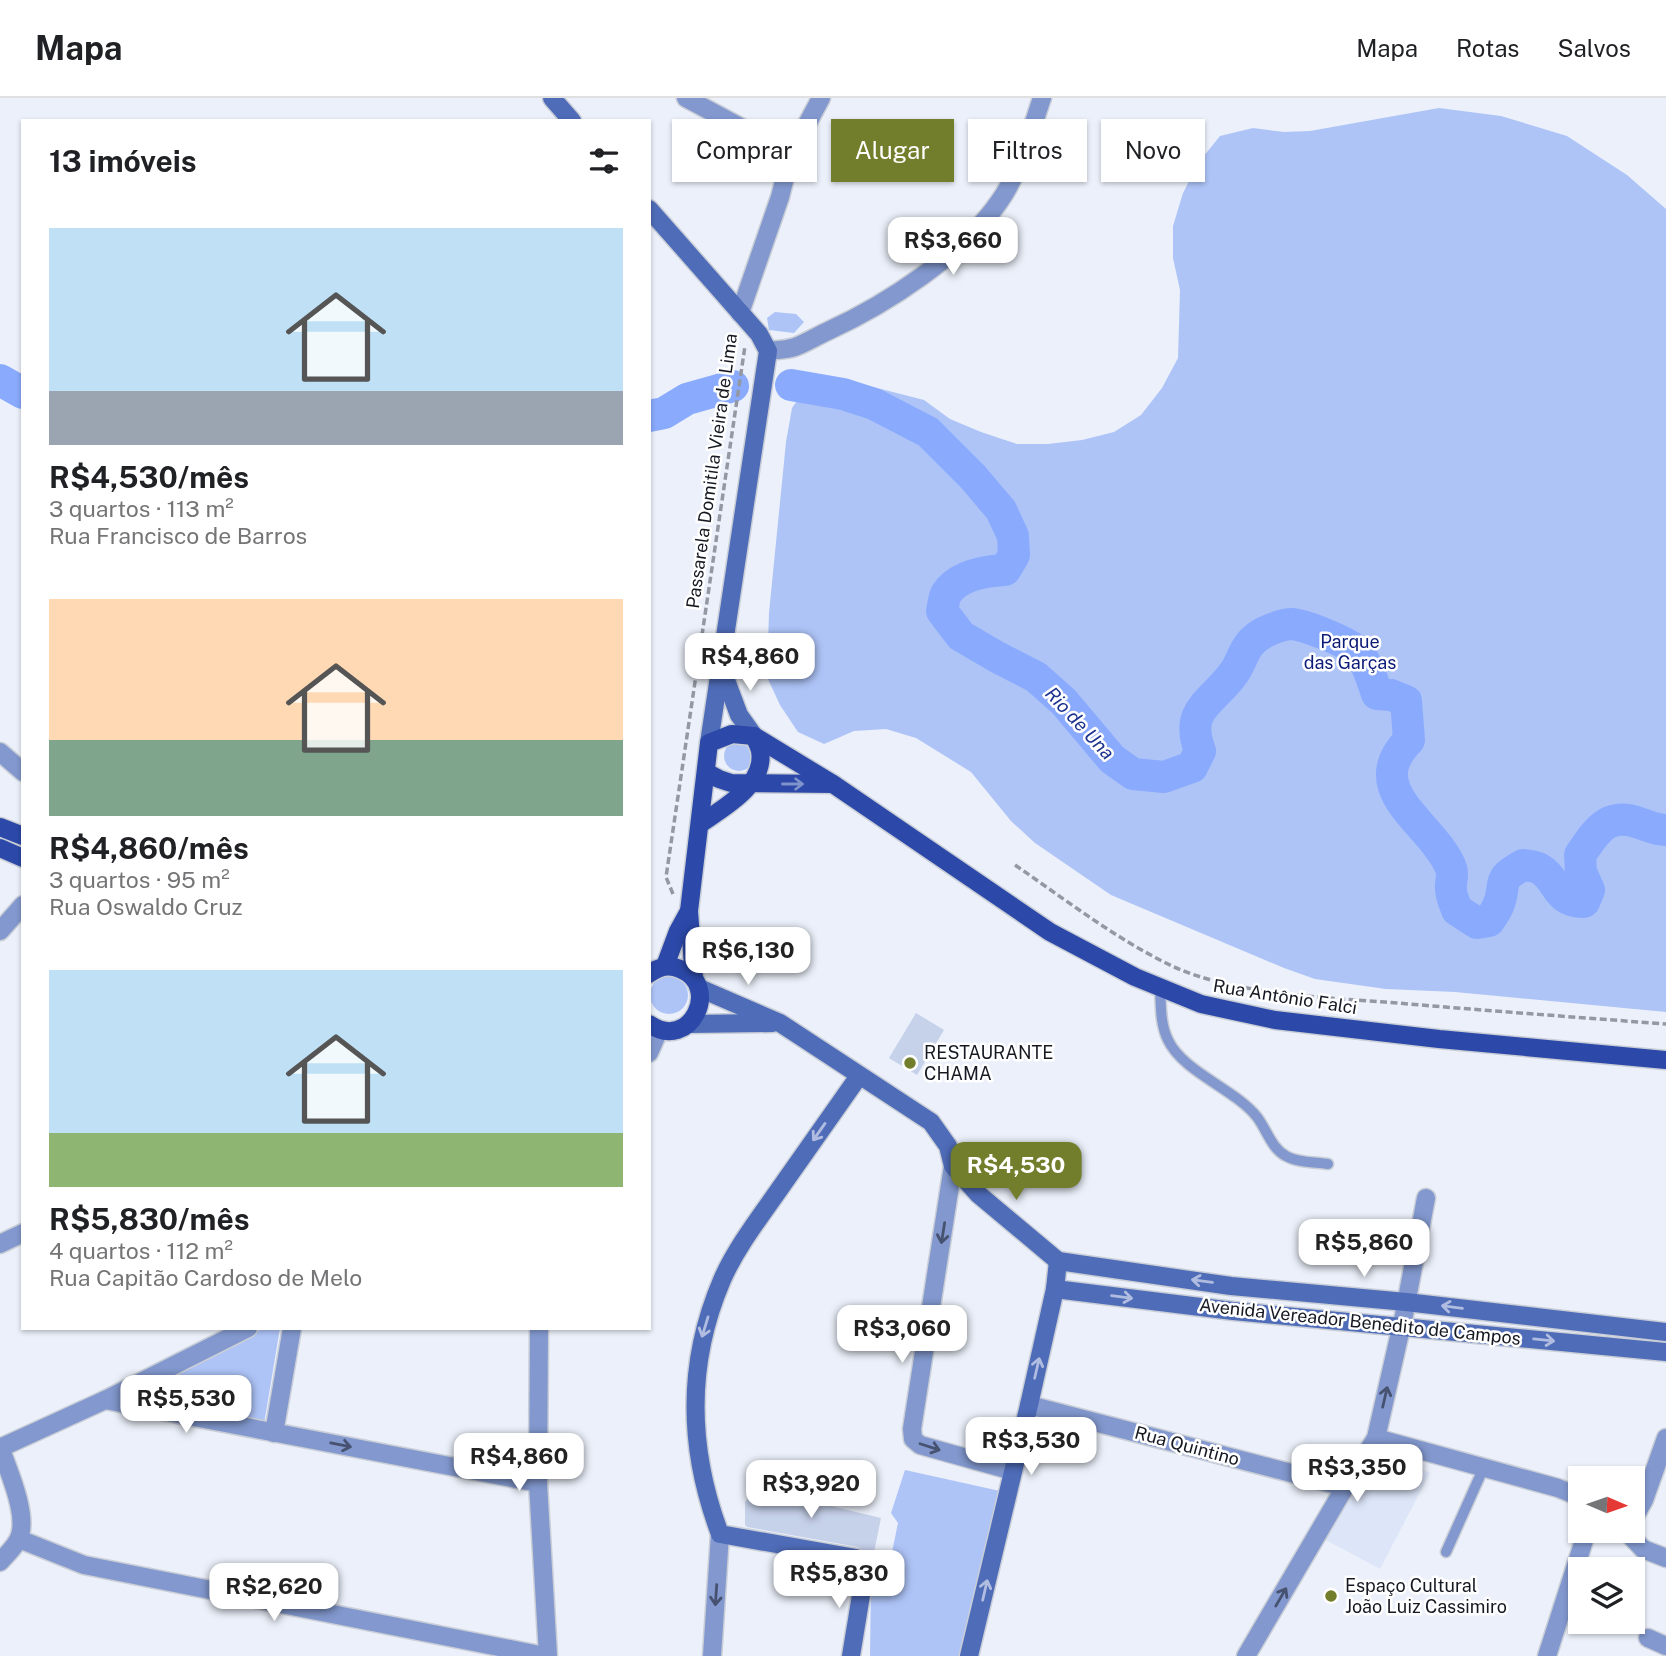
<!DOCTYPE html>
<html lang="pt">
<meta charset="utf-8">
<style>
:root{--surface:#fff;--page:#f6f6f6;--text:#202124;--muted:#757577;--line:#e0e0e0;--accent:#727e2b}
body{margin:0;font-family:"Public Sans",sans-serif;background:var(--page);color:var(--text);height:100vh;display:flex;flex-direction:column;font-size:26px;white-space:nowrap}
*{box-sizing:border-box;margin:0}
p{font-size:23px;color:var(--muted)}
.icon{flex:none;width:38px;height:38px;fill:none;stroke:currentColor;stroke-width:2;stroke-linecap:round;stroke-linejoin:round}
.map{position:relative;flex:1;overflow:hidden}
.sheet{position:absolute;left:21px;top:21px;width:630px;height:1211px;display:flex;flex-direction:column;background:var(--surface);border-radius:0px;box-shadow:0 2px 5px #0004}
.sheet>*{flex:none}
.guide{position:absolute;left:672px;top:21px;width:665px;height:63px;display:flex;gap:14px}
.needle{width:46px;rotate:92deg}
.tools{position:absolute;left:1568px;top:1368px;display:grid;gap:14px}
.tools a{display:grid;place-items:center;width:77px;height:77px;border-radius:0px;background:var(--surface);box-shadow:0 2px 5px #0004;font-size:35px}
.price{position:absolute;translate:-50% -60px;padding:0 16px;border-radius:14px;background:#fff;color:#222;font-size:23px;line-height:46px;filter:drop-shadow(0 2px 4px #0008)}
.price::after{content:'';position:absolute;left:50%;top:42px;width:21px;height:16px;margin-left:-10px;background:inherit;clip-path:polygon(0 0,100% 0,50% 100%)}
.price.current{background:var(--accent);color:#fff}
ul{padding:0;list-style:none}
li{display:grid;align-content:center;gap:14px;height:371px;padding:0 28px}
li span{display:grid;place-items:center;height:217px;border-radius:0px;color:#555}
li>.icon{margin-inline-start:auto}
span .icon{width:126px;height:126px;fill:#fffc;stroke-width:1}
li b{font-size:30px}
h2{display:flex;justify-content:space-between;align-items:center;height:84px;padding:0 28px;font-size:30px}
.pill{padding:0 24px;border-radius:0px;background:var(--surface);box-shadow:0 2px 5px #0004;font-size:24px;line-height:63px}
.pill.current{background:var(--accent);color:#fff}
header{display:flex;align-items:center;gap:42px;box-sizing:border-box;height:98px;padding:0 35px;background:var(--surface);border-bottom:2px solid var(--line)}
header strong{font-size:33px}
nav{display:flex;gap:38px;margin-inline-start:auto;font-size:24px}
.map>svg:first-child{display:block}
</style>
<header>
<strong>Mapa</strong>
<nav><a>Mapa</a><a>Rotas</a><a>Salvos</a></nav>
</header>
<div class="map">
<svg width="1666" height="1558" viewBox="0 0 1666 1558">
<rect width="100%" height="100%" fill="#ebf0fa"/>
<polygon fill="#dde6f9" points="1376,1350 1430,1375 1380,1471 1324,1441"/>
<g fill="#aec4f7">
<polygon points="1439,10 1501,18 1567,38 1627,77 1666,111 1666,914 1455,894 1386,891 1315,881 1284,870 1111,797 1035,745 1011,723 971,674 916,640 886,631 854,633 824,646 798,634 780,607 767,579 769,515 786,344 792,310 814,278 846,282 924,302 950,321 981,334 1017,346 1048,346 1082,342 1114,334 1141,317 1162,290 1178,260 1180,192 1173,160 1173,128 1183,95 1199,64 1220,38 1253,30 1284,34 1310,33"/>
<polygon points="775,214 796,216 804,224 794,235 769,232 767,220"/>
<circle cx="739" cy="658" r="15"/>
<circle cx="669" cy="897" r="19"/>
<polygon points="264,1230 280,1230 264,1326 145,1302 144,1290"/>
<polygon points="905,1372 1000,1393 964,1558 870,1558 871,1486 885,1488 898,1425 891,1415"/>
</g>
<g fill="none" stroke-linecap="round" stroke-linejoin="round">
<g stroke="#8aaafd" stroke-width="32">
<polyline points="0,282 23,295"/>
<path d="M791 287 843 296 874 306 928 334 973 379 1001 412 1013 438 1014 457 1005 472C986 473 958 477 946 496 944 500 943 509 942 513L961 538 997 559 1036 579 1064 604 1112 661 1133 676 1164 679 1192 669 1200 653C1184 611 1212 605 1233 576 1245 560 1242 546 1265 534 1271 531 1284 526 1291 526 1306 527 1344 543 1356 552 1367 562 1372 582 1377 596L1391 597 1406 603 1409 642C1359 693 1433 725 1451 770 1454 777 1450 784 1451 791 1451 798 1455 806 1457 812L1477 825 1489 823C1492 818 1496 813 1498 808 1508 784 1494 783 1523 767 1528 768 1536 768 1540 771 1559 782 1555 804 1584 804L1589 792 1581 774 1580 757C1596 734 1607 713 1639 725 1649 728 1655 732 1666 732"/>
<polyline points="649,318 664,315 687,301 733,288"/>
</g>
</g>
<g fill="#c6d1ea">
<polygon points="916,915 944,932 917,977 889,960"/>
<polygon points="756,1390 881,1420 873,1459 858,1449 747,1429 745,1427 745,1404"/>
</g>
<g fill="none" stroke-linecap="round" stroke-linejoin="round">
<defs>
<g id="lane">
<path d="M1160 889C1161 907 1160 926 1168 942 1183 974 1235 991 1257 1019 1267 1032 1271 1050 1286 1058 1298 1065 1315 1064 1328 1066"/>
<polyline points="1446,1454 1484,1369"/>
</g>
<g id="street">
<polyline points="686,0 791,56"/>
<polyline points="740,215 780,99 791,56 821,0"/>
<path d="M768 253C776 252 786 252 795 249 806 245 817 238 828 233 887 206 962 157 999 104 1021 73 1030 35 1042 0"/>
<polyline points="0,654 23,674"/>
<polyline points="0,833 23,807"/>
<polyline points="649,955 659,932"/>
<polyline points="953,1068 912,1331 913,1341 920,1347 1013,1373"/>
<polyline points="0,1146 23,1135"/>
<polyline points="539,1230 538,1385 548,1558"/>
<polyline points="105,1302 538,1385"/>
<polyline points="1029,1307 1345,1389"/>
<polyline points="274,1335 292,1230"/>
<polyline points="1376,1340 1558,1390 1580,1399"/>
<path d="M0 1349C8 1372 30 1420 18 1442 14 1450 6 1457 0 1464"/>
<polyline points="0,1350 105,1302 248,1230"/>
<polyline points="1633,1422 1644,1402 1666,1340"/>
<polyline points="1626,1433 1643,1451 1666,1460"/>
<polyline points="19,1441 84,1467 545,1558"/>
<polyline points="1648,1540 1666,1548"/>
<polyline points="712,1558 720,1436"/>
<polyline points="1246,1558 1345,1389 1376,1340 1404,1217 1426,1100"/>
<polyline points="1547,1558 1587,1433"/>
</g>
<g id="secondary">
<polyline points="552,0 572,23"/>
<polyline points="649,111 759,236 768,253 709,645"/>
<polyline points="721,569 739,617 754,638"/>
<polyline points="699,890 780,925 931,1024 948,1048 953,1068 978,1096 1058,1163"/>
<polyline points="689,926 773,925"/>
<polyline points="1058,1163 1231,1188 1406,1204 1666,1234"/>
<polyline points="1055,1191 1233,1213 1666,1254"/>
<path d="M851 1558 865 1473 863 1464 856 1460 720 1436C688 1351 686 1266 722 1182 735 1152 757 1123 776 1096 803 1057 831 1018 859 978"/>
<polyline points="969,1558 1029,1307 1055,1191 1058,1163"/>
</g>
<g id="primary">
<polyline points="706,674 719,681 731,685 833,686"/>
<path d="M700 726C723 710 766 687 760 653 759 648 756 643 754 638"/>
<polyline points="0,729 23,738"/>
<polyline points="0,750 23,760"/>
<polyline points="665,868 678,833 689,813"/>
<path d="M649 876C658 869 669 866 680 871 722 887 691 955 649 926"/>
<polyline points="694,881 689,813 709,645 732,636 754,638 833,686 1050,834 1135,879 1201,906 1275,922 1439,941 1666,962"/>
</g>
</defs>
<use href="#lane" stroke="#c9ced7" stroke-width="13"/>
<use href="#street" stroke="#c9ced7" stroke-width="21"/>
<use href="#secondary" stroke="#c9ced7" stroke-width="21"/>
<use href="#primary" stroke="#c9ced7" stroke-width="21"/>
<g stroke="#9498a2" stroke-width="3.5" stroke-dasharray="7 3.5" stroke-linecap="butt">
<path d="M1015 767C1066 802 1116 841 1172 868 1233 896 1318 899 1385 904 1479 912 1572 919 1666 926"/>
<polyline points="673,796 666,779 745,248"/>
</g>
<use href="#lane" stroke="#8298ce" stroke-width="10"/>
<use href="#street" stroke="#8298ce" stroke-width="18"/>
<use href="#secondary" stroke="#4f6cb9" stroke-width="18"/>
<use href="#primary" stroke="#2c49a9" stroke-width="18"/>
</g>
<defs><path id="oneway-shaft" d="M-6 0H5M1.5-3L5.5 0L1.5 3" fill="none" stroke-width="1.6" stroke-linecap="round" stroke-linejoin="round" transform="scale(1.75)"/></defs>
<use stroke="#8092cb" href="#oneway-shaft" transform="translate(793 686)"/>
<g stroke="#b0bde0">
<use href="#oneway-shaft" transform="translate(819 1034) rotate(125)"/>
<use href="#oneway-shaft" transform="translate(1202 1183) rotate(-172)"/>
<use href="#oneway-shaft" transform="translate(1122 1199) rotate(7)"/>
<use href="#oneway-shaft" transform="translate(1452 1209) rotate(-173)"/>
<use href="#oneway-shaft" transform="translate(705 1229) rotate(107)"/>
<use href="#oneway-shaft" transform="translate(1544 1242) rotate(6)"/>
<use href="#oneway-shaft" transform="translate(1037 1270) rotate(-77)"/>
<use href="#oneway-shaft" transform="translate(985 1492) rotate(-77)"/>
</g>
<g stroke="#46526f">
<use href="#oneway-shaft" transform="translate(943 1135) rotate(99)"/>
<use href="#oneway-shaft" transform="translate(1385 1299) rotate(-77)"/>
<use href="#oneway-shaft" transform="translate(341 1347) rotate(11)"/>
<use href="#oneway-shaft" transform="translate(930 1349) rotate(18)"/>
<use href="#oneway-shaft" transform="translate(716 1497) rotate(94)"/>
<use href="#oneway-shaft" transform="translate(1281 1499) rotate(-60)"/>
</g>
<g fill="#727e2b" stroke="#fff" stroke-width="2.5">
<circle cx="910" cy="965" r="7"/>
<circle cx="1331" cy="1498" r="7"/>
</g>
<g text-anchor="middle" stroke-width="5" stroke-linejoin="round" paint-order="stroke">
<g font-size="18" fill="#151922" stroke="#fff">
<text transform="translate(712 373) rotate(-82)" y="6">Passarela Domitila Vieira de Lima</text>
<text transform="translate(1285 899) rotate(9)" y="6">Rua Antônio Falci</text>
<text transform="translate(1360 1224) rotate(6)" y="6">Avenida Vereador Benedito de Campos</text>
<text transform="translate(1187 1348) rotate(15)" y="6">Rua Quintino</text>
</g>
<g font-size="18" fill="#0c1b78" stroke="#fff">
<text x="1350" y="550">Parque<tspan x="1350" dy="21">das Garças</tspan></text>
</g>
<g font-size="18" fill="#151922" stroke="#fff" text-anchor="start">
<text x="924" y="961">RESTAURANTE<tspan x="924" dy="21">CHAMA</tspan></text>
<text x="1345" y="1494">Espaço Cultural<tspan x="1345" dy="21">João Luiz Cassimiro</tspan></text>
</g>
<g font-size="19" font-style="italic" fill="#1b328f" stroke="#fff">
<text transform="translate(1080 625) rotate(47)" y="7">Rio de Una</text>
</g>
</g>
</svg>
<div class="tools">
<a><svg class="needle" viewBox="-14 -14 28 28"><path d="M0-13l5 13h-10z" fill="#e53935"/><path d="M0 13l5-13h-10z" fill="#757577"/></svg></a>
<a><svg class="icon" aria-label="layers" viewBox="0 0 24 24"><path d="M12 4l9 5-9 5-9-5zM3 14l9 5 9-5"/></svg></a>
</div>
<b class="price" style="left:953px;top:179px">R$3,660</b>
<b class="price" style="left:750px;top:595px">R$4,860</b>
<b class="price" style="left:748px;top:889px">R$6,130</b>
<b class="price current" style="left:1016px;top:1104px">R$4,530</b>
<b class="price" style="left:1364px;top:1181px">R$5,860</b>
<b class="price" style="left:902px;top:1267px">R$3,060</b>
<b class="price" style="left:186px;top:1337px">R$5,530</b>
<b class="price" style="left:1031px;top:1379px">R$3,530</b>
<b class="price" style="left:519px;top:1395px">R$4,860</b>
<b class="price" style="left:1357px;top:1406px">R$3,350</b>
<b class="price" style="left:811px;top:1422px">R$3,920</b>
<b class="price" style="left:839px;top:1512px">R$5,830</b>
<b class="price" style="left:274px;top:1525px">R$2,620</b>
<div class="guide">
<a class="pill">Comprar</a>
<a class="pill current">Alugar</a>
<a class="pill">Filtros</a>
<a class="pill">Novo</a>
</div>
<section class="sheet">
<h2>13 imóveis<svg class="icon" aria-label="filters" viewBox="0 0 24 24"><path d="M4 7h16M4 17h16"/><circle cx="9" cy="7" r="2"/><circle cx="15" cy="17" r="2"/></svg></h2>
<ul>
<li><span style="background:linear-gradient(#bfe0f5 75%,#9aa5b1 0)"><svg class="icon" aria-label="home" viewBox="0 0 24 24"><path d="M3 11l9-7 9 7M6 9v11h12V9"/></svg></span><div><b>R$4,530/mês</b><p>3 quartos · 113 m²</p><p>Rua Francisco de Barros</p></div></li>
<li><span style="background:linear-gradient(#ffd9b3 65%,#7fa58c 0)"><svg class="icon" aria-label="home" viewBox="0 0 24 24"><path d="M3 11l9-7 9 7M6 9v11h12V9"/></svg></span><div><b>R$4,860/mês</b><p>3 quartos · 95 m²</p><p>Rua Oswaldo Cruz</p></div></li>
<li><span style="background:linear-gradient(#bfe0f5 75%,#8fb573 0)"><svg class="icon" aria-label="home" viewBox="0 0 24 24"><path d="M3 11l9-7 9 7M6 9v11h12V9"/></svg></span><div><b>R$5,830/mês</b><p>4 quartos · 112 m²</p><p>Rua Capitão Cardoso de Melo</p></div></li>
</ul>
</section>
</div>
